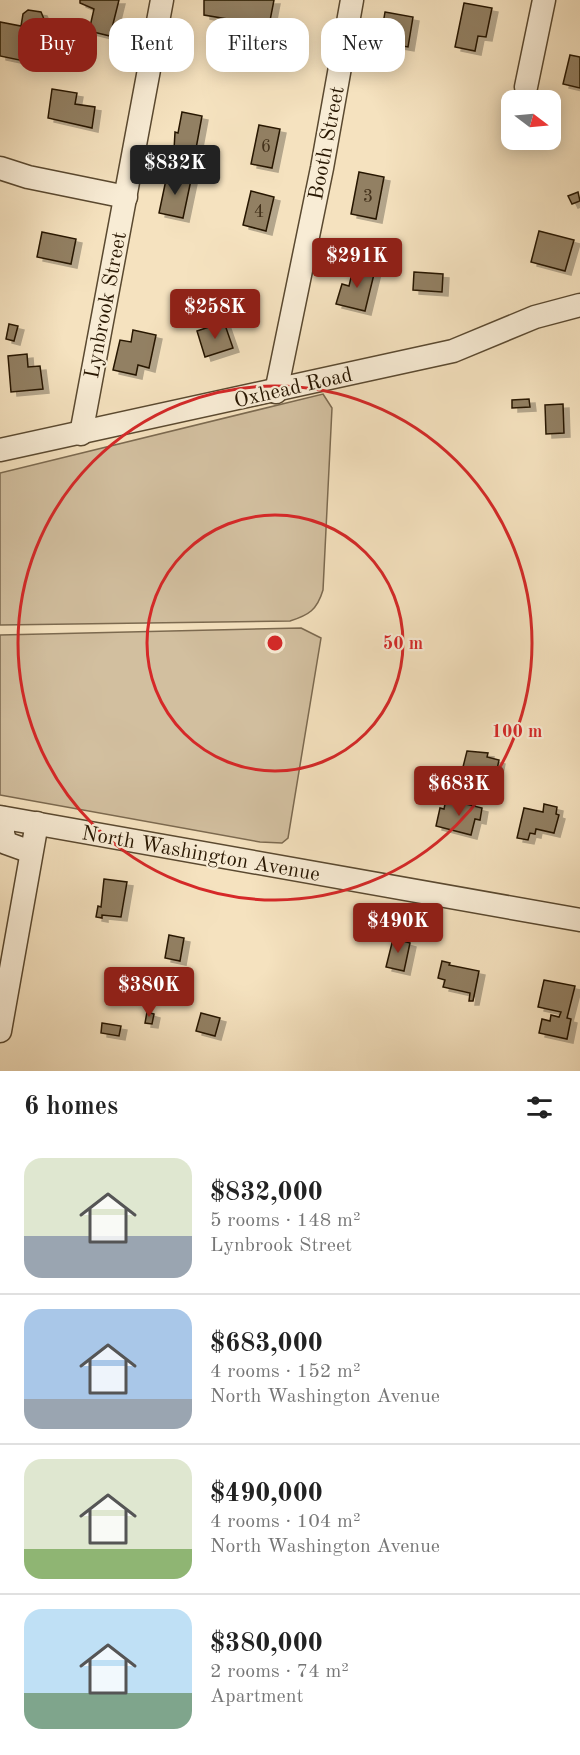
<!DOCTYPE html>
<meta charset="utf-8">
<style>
:root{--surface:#fff;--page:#f6f6f6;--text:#222;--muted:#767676;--line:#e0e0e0;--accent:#8f2418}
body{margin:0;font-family:"Old Standard TT",serif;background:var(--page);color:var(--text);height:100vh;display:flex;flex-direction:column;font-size:22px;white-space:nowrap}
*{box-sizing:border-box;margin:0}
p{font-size:20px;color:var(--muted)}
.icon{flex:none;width:33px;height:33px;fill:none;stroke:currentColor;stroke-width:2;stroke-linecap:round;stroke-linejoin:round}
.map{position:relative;height:1071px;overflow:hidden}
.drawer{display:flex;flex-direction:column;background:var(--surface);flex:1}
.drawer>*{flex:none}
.top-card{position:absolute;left:18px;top:18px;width:544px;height:54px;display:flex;gap:12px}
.needle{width:39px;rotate:106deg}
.buttons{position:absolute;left:501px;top:90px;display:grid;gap:12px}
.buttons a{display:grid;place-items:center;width:60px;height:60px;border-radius:12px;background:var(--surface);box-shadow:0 3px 15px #0003;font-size:30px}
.price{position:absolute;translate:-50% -51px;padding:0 14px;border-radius:6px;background:var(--accent);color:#fff;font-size:20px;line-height:39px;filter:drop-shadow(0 2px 3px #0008)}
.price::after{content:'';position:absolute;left:50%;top:36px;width:18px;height:14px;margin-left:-9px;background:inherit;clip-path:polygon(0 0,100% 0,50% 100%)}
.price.on{background:#222;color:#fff}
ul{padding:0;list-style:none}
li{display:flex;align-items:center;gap:18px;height:150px;padding:0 24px}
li+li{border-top:2px solid var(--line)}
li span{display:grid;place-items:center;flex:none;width:168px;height:120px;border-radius:18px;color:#555}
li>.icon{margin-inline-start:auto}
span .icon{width:72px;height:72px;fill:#fffc;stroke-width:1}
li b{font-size:26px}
h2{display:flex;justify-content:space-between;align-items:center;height:72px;padding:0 24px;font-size:26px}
.tag{padding:0 21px;border-radius:18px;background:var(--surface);box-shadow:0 3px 15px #0003;font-size:21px;line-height:54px}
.tag.on{background:var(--accent);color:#fff}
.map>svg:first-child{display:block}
</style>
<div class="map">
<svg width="580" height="1071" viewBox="0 0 580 1071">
<defs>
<filter id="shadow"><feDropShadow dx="6" dy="4" stdDeviation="0" flood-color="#0004"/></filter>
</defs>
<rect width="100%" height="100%" fill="#f5e2bf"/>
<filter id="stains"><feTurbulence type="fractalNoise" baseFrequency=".00333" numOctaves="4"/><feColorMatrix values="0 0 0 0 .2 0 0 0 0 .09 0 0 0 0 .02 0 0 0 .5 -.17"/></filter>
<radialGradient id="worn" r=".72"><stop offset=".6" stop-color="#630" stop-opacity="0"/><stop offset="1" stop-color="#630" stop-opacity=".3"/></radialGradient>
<g fill="#d2bf9f" stroke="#7c6a50" stroke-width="1.5">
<path d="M323 394 332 408 323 590C317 610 309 615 290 621L0 625V473Z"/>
<polygon points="301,628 321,638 288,838 282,843 260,842 0,795 0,635"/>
</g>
<g fill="#928064" stroke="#271601" stroke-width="1.5" filter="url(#shadow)">
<polygon points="80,0 119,0 110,36 89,31 94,9 80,3"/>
<polygon points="204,0 274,0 269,26 204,15"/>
<polygon points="464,3 492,8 486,37 478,36 475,51 455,47"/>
<polygon points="28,10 41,12 44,19 36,60 25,58 24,61 0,56 0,22 21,26 23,14"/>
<polygon points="385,12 413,17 408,47 380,42"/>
<polygon points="570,55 580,57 580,88 563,84"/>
<polygon points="52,89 77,93 75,104 95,107 92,128 48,118"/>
<polygon points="182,112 202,116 195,154 174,150 175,132 178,133"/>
<polygon points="259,125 280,129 272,168 251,164"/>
<polygon points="359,172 384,177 376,219 351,214"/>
<polygon points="167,175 191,180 183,218 159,213"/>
<polygon points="251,191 274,197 266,231 243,225"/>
<polygon points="578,192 580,201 572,204 568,196"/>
<polygon points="539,231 574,240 565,271 531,262"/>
<polygon points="42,232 76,239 71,264 37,257"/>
<polygon points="354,265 375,270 365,311 336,304 342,284 349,286"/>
<polygon points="414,272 443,274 442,292 413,290"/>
<polygon points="224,322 233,348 205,357 197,331"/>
<polygon points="9,324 18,326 14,341 6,339"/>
<polygon points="133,330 156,335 149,368 138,365 136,375 113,370 120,340 131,342"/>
<polygon points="27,354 28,367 40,366 43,389 11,392 8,356"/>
<polygon points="529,399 530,407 512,408 512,400"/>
<polygon points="563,404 564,433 546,434 545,405"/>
<polygon points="467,751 488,753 487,757 499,760 495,779 462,771"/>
<polygon points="446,799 482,808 480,820 475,819 471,835 436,826 440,808 444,809"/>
<polygon points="544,804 557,807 556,814 559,815 554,833 536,829 535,834 530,833 528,840 517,838 524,808 543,812"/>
<polygon points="104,879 127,882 121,917 102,915 102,918 96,917 98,906 101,907"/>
<polygon points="169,935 184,938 180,961 165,958"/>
<polygon points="398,935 404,937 403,941 410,943 404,971 386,967 393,939 397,940"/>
<polygon points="442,961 450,963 449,965 479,971 473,1001 469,1001 470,993 443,987 445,980 438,978"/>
<polygon points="544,980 575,986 567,1018 571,1019 567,1039 539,1033 542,1019 550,1021 551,1015 559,1017 561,1012 538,1007"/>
<polygon points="147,1012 154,1014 152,1024 145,1023"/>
<polygon points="201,1013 220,1018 215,1036 196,1031"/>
<polygon points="102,1023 121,1026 119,1036 101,1033"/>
</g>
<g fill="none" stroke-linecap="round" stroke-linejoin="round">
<defs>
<g id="minor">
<polyline points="526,87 544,0"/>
<polyline points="0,168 28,177 126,197"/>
<polyline points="276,392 322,168 352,0"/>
<polyline points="81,434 162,0"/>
<polyline points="0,450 453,351 535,317 580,305"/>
<polyline points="0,817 580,920"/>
<polyline points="3,818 3,834 6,843 31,852"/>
<polyline points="0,1031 37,823"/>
</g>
</defs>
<use href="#minor" stroke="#5a4930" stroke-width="25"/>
<use href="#minor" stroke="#f8ecd5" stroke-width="22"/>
</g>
<g fill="none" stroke="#d62828" stroke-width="3">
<circle cx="275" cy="643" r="128"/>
<circle cx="275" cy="643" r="257"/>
</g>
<g text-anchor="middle" stroke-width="4.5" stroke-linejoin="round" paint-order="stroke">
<g font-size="18" fill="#42301a">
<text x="266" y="152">6</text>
<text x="368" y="202">3</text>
<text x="259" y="217">4</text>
</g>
<g font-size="21" fill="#271601" stroke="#f8ecd5">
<text transform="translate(326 143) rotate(-79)" y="7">Booth Street</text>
<text transform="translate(105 305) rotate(-79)" y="7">Lynbrook Street</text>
<text transform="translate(293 387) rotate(-13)" y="7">Oxhead Road</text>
<text transform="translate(201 853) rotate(10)" y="7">North Washington Avenue</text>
</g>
</g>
<circle cx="275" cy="643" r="9" fill="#d62828" stroke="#f8ecd5" stroke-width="3"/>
<g font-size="18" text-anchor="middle" font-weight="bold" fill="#d62828" stroke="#f8ecd5" stroke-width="4.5" stroke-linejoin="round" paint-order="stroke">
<text x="403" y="649">50 m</text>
<text x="517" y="737">100 m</text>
</g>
<rect width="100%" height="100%" filter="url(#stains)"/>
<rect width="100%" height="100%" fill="url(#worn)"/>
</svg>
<div class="buttons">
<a><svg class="needle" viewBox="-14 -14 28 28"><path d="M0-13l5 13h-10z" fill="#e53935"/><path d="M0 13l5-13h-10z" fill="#767676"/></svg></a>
</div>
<b class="price on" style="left:175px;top:196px">$832K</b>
<b class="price" style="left:357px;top:289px">$291K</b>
<b class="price" style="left:215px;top:340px">$258K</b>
<b class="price" style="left:459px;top:817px">$683K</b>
<b class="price" style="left:398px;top:954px">$490K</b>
<b class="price" style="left:149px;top:1018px">$380K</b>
<div class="top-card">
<a class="tag on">Buy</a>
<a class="tag">Rent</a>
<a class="tag">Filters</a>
<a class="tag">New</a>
</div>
</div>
<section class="drawer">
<h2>6 homes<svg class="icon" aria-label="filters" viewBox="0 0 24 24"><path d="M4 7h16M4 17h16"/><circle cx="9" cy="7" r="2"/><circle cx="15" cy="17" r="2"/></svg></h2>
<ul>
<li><span style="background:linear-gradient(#dfe7d0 65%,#9aa5b1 0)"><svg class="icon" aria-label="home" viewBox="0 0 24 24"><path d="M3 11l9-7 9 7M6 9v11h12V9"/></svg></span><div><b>$832,000</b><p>5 rooms · 148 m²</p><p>Lynbrook Street</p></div></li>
<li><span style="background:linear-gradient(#a9c7e8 75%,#9aa5b1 0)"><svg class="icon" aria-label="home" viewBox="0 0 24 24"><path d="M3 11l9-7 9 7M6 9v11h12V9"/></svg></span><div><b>$683,000</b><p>4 rooms · 152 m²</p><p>North Washington Avenue</p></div></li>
<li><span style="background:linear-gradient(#dfe7d0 75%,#8fb573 0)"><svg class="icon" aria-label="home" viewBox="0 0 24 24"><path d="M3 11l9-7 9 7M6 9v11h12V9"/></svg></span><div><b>$490,000</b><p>4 rooms · 104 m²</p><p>North Washington Avenue</p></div></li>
<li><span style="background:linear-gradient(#bfe0f5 70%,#7fa58c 0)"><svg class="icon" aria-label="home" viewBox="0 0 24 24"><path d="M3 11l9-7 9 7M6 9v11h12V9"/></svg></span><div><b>$380,000</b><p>2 rooms · 74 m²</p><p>Apartment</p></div></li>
</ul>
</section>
